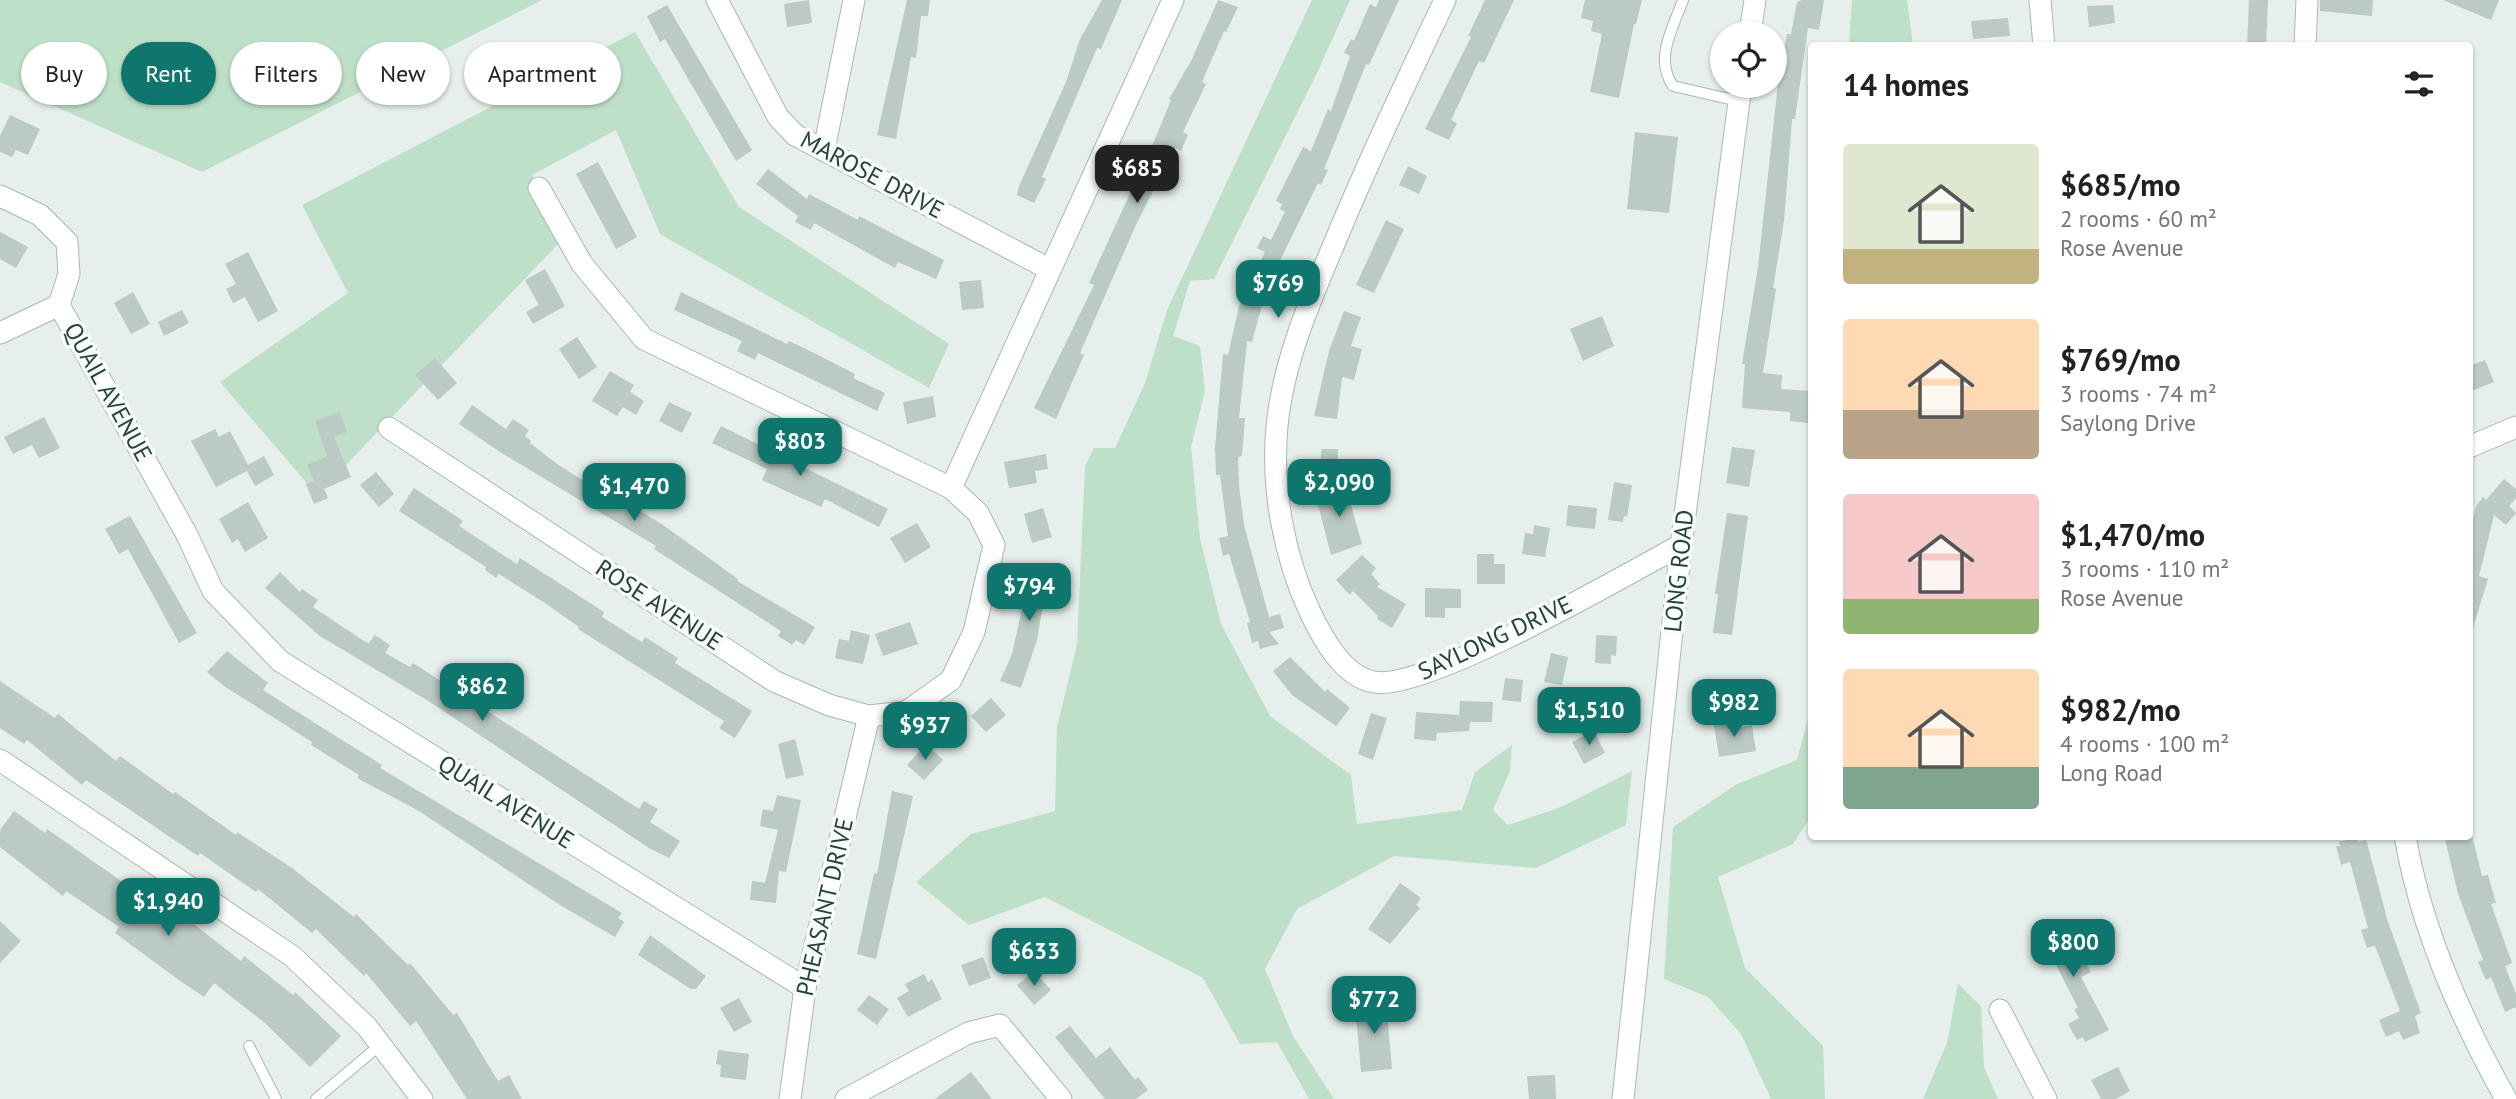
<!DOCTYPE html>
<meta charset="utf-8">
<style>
:root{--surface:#fff;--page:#f2f2f2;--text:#202124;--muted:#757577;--accent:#0f766e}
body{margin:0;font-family:"PT Sans",sans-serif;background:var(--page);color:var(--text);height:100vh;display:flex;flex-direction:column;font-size:26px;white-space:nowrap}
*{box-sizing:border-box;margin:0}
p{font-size:23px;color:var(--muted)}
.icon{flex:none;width:38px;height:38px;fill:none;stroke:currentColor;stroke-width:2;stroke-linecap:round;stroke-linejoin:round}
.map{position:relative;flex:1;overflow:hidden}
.sheet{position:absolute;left:1808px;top:42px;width:665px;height:798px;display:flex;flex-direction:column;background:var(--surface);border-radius:7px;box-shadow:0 2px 5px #0004}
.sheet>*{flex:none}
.top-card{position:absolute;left:21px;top:42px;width:665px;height:63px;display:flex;gap:14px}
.fabs{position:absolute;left:1710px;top:21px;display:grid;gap:14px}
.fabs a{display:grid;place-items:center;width:77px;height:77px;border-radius:50%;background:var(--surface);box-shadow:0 2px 5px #0004;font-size:35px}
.price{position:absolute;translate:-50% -60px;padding:0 16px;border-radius:14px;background:var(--accent);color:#fff;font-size:23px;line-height:46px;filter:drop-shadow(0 2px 4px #0008)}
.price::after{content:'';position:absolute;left:50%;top:42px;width:21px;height:16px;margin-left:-10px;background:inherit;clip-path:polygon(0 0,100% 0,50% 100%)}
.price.current{background:#222;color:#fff}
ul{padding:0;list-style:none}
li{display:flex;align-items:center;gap:21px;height:175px;padding:0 35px}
li span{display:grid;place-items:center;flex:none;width:196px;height:140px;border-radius:7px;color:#555}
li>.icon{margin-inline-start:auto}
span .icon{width:84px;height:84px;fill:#fffc;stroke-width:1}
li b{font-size:30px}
h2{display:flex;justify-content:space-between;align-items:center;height:84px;padding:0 35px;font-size:30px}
.pill{padding:0 24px;border-radius:32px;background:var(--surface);box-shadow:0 2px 5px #0004;font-size:24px;line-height:63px}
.pill.current{background:var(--accent);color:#fff}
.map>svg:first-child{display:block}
</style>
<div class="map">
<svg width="2516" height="1099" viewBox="0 0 2516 1099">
<rect width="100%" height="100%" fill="#e6efeb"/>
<g fill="#bfe0c8">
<polygon points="0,0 542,0 202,172 0,82"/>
<polygon points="1312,0 1350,0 1317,73 1214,279 1190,281 1173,336 1200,346 1205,391 1191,447 1200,538 1221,624 1270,716 1351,775 1357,824 1462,810 1475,772 1512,745 1510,771 1493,810 1508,825 1561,807 1632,771 1626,825 1536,868 1394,856 1297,909 1265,969 1293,1036 1334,1099 1309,1099 1277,1042 1240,1044 1203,978 1045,897 969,925 916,882 971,834 1055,811 1057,727 1077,644 1085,466 1094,448 1115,448 1145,383 1167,310"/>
<polygon points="1852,0 1907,0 1913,45 1849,45"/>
<polygon points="635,32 739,207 949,344 929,388 660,234 616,130 532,175 566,236 317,495 220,382 348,293 302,205"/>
<polygon points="1811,673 1811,817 1793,844 1718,877 1745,968 1823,1046 1825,1099 1771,1099 1741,1034 1708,997 1664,979 1673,827 1737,784 1797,760 1808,719"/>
<polygon points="1958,984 1981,1006 1984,1067 1998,1099 1923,1099 1947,1043"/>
</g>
<g fill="#bbcac4">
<polygon points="809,0 812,23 787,27 784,4"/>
<polygon points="907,0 930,0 928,16 921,16 916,58 911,57 896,139 877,135"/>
<polygon points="1102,0 1122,0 1101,49 1097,48 1042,177 1046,179 1034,203 1017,195 1019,186 1066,82 1080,39"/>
<polygon points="1218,0 1238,7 1226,32 1224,31 1202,82 1206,84 1183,132 1188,135 1181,151 1175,148 1135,227 1080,353 1084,355 1056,419 1034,408 1094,285 1089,283 1155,139 1171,100 1169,99 1191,61"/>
<polygon points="1379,0 1399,0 1369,65 1366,64 1324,169 1328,170 1321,185 1318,183 1267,287 1252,342 1247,341 1239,418 1245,418 1242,456 1238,457 1239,485 1244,525 1269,617 1280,614 1284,628 1269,632 1279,644 1260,649 1258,641 1252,643 1247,623 1250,622 1229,554 1223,556 1219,538 1228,536 1220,475 1216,475 1215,448 1223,354 1228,355 1239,306 1265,252 1257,248 1263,236 1271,240 1285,212 1280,209 1282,204 1276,201 1303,147 1311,151 1328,109 1331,111 1350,56 1344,53 1351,39 1354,41 1370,4 1376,7"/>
<polygon points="1485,0 1514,0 1484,63 1479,61 1451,120 1457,123 1449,140 1425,129 1471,37 1468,36"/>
<polygon points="1585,0 1642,0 1636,24 1634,24 1619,98 1590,92 1602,34 1591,31 1593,21 1581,18"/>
<polygon points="1802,0 1824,0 1819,30 1808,28 1795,119 1792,119 1784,221 1773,288 1776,289 1763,373 1782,375 1781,389 1810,391 1808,423 1790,421 1790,412 1742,408 1745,364 1742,364 1758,267 1778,83 1787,34 1791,34 1797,2"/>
<polygon points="2249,0 2268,0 2266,46 2247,46"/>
<polygon points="2320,0 2373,0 2372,16 2320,11"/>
<polygon points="2443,0 2499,0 2491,20"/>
<polygon points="667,5 752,150 736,161 665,39 660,42 647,16"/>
<polygon points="2113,5 2115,23 2089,27 2087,6"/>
<polygon points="2008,18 2010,36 1973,39 1971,21"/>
<polygon points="10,115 40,129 28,155 16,150 12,157 0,152 0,136"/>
<polygon points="1635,132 1678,137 1669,213 1627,209"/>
<polygon points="598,162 637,237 616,249 576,174"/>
<polygon points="1408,166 1427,176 1419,194 1399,185"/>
<polygon points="768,169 807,199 809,194 858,220 859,216 944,260 936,279 898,262 895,268 814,223 811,230 795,222 798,216 756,184"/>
<polygon points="1386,220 1404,229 1374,293 1356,285"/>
<polygon points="0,232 28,247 16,268 0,259"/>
<polygon points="248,252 278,311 258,322 245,297 233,303 226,289 236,284 225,264"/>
<polygon points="545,269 565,306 533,324 526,312 539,305 525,280"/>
<polygon points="981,280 984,308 962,310 959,282"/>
<polygon points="133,292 150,324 131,334 114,303"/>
<polygon points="681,292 787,344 789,341 814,353 855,374 853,378 885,393 877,411 758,353 755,360 737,351 742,341 674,310"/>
<polygon points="182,310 189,323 164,336 158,322"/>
<polygon points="1344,311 1361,317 1351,346 1362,349 1354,380 1342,377 1337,419 1314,416 1329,351"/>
<polygon points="1602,316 1614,346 1583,361 1570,329"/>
<polygon points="577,337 597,367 579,379 559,349"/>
<polygon points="435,358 457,383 438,400 415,375"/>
<polygon points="2485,360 2494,382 2469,392 2469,366"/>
<polygon points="610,371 634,385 630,392 644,401 636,415 623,407 617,416 592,401"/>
<polygon points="933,396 936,417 907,424 903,402"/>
<polygon points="669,402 692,413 682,433 659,421"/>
<polygon points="472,405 506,429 513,419 529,430 525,436 531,441 530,443 557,464 614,500 617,497 663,525 738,579 737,581 815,627 804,645 796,640 792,645 778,636 781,631 654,549 656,546 500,452 459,424"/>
<polygon points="340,412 347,432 334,437 351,477 324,489 328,498 314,504 306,484 314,481 307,465 327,456 315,421"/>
<polygon points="44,417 60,448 39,458 32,445 13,454 4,437"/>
<polygon points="721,426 888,509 879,527 825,499 821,507 762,480 767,469 712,443"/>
<polygon points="215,429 219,437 230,431 248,465 264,456 274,475 255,486 247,471 216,487 191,441"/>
<polygon points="1732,447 1755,450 1749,487 1726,483"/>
<polygon points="1321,449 1338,449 1338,468 1321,467"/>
<polygon points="1046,454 1048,469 1035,471 1037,483 1009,488 1004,462"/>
<polygon points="376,472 394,494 379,507 360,485"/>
<polygon points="2504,479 2516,489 2516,498 2509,506 2516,513 2506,525 2494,515 2479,576 2488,579 2473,628 2469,628 2469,538 2476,506 2483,497 2486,500"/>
<polygon points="1614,482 1632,485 1627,517 1624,516 1623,522 1608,520"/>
<polygon points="1351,485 1355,503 1351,505 1362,544 1331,555 1315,493"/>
<polygon points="414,488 463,521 459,526 517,564 520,558 604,612 602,617 642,642 645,637 678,658 675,663 752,711 735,738 719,728 724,721 578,629 579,627 545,603 499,574 496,578 485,570 486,567 399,511"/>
<polygon points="248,502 268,538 245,552 238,539 232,543 219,519"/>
<polygon points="1568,505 1597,508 1595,529 1566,526"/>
<polygon points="1043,508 1052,537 1032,543 1024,514"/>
<polygon points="1727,513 1748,516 1732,635 1713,633 1718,594 1715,594"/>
<polygon points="130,516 197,633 179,643 128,549 119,554 105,529"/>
<polygon points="917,523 931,547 905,563 890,538"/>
<polygon points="1534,525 1550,528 1545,557 1522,554 1525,533 1533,534"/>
<polygon points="1477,554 1494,554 1494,564 1505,564 1505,584 1477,584"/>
<polygon points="1362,555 1376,568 1371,574 1380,584 1377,587 1406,604 1392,628 1377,619 1378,616 1353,591 1350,595 1336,580"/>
<polygon points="1032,563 1061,569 1058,583 1047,581 1037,640 1021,688 1000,681 1012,654"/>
<polygon points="280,572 300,592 302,589 318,600 313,607 364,641 369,643 375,635 390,645 385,653 410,667 413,663 639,809 644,801 658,809 650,822 680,841 669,858 649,848 430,702 320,636 265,588"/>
<polygon points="1425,588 1461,589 1461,608 1445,608 1445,618 1425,617"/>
<polygon points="910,622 918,644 883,656 875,634"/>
<polygon points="851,630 870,635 863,664 835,658 839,639 849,641"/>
<polygon points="1596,635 1617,636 1616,656 1611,655 1611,664 1595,663"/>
<polygon points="227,651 268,683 263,690 283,703 382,765 380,768 622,913 618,918 624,922 615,937 560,905 419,811 357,778 359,775 311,745 312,742 224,686 207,672"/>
<polygon points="1551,653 1568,657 1562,685 1544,682"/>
<polygon points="1290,657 1325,692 1327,689 1350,708 1336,726 1292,695 1273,671"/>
<polygon points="1505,678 1523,680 1521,702 1502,700"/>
<polygon points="0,681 55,718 58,714 116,761 120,756 173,794 175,792 236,835 237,832 292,868 354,917 356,914 408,965 410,963 453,1015 457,1013 498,1081 509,1075 522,1099 467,1099 416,1021 410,1026 366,973 364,976 316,929 312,933 258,889 256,892 200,853 198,856 86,780 82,785 27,740 24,744 0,728"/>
<polygon points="991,698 1006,715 986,732 971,716"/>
<polygon points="1460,701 1493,702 1492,722 1470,722 1469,731 1437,733 1436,741 1414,739 1416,712 1459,715"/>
<polygon points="1371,713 1387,718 1373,760 1358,754"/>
<polygon points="1741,721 1742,727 1752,725 1756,751 1719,757 1714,725"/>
<polygon points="1594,731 1605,753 1584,764 1572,742"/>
<polygon points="795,739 804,775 786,779 778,744"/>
<polygon points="926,744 943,760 924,780 907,765"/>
<polygon points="892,791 913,796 876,959 857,954 874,873 877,874"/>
<polygon points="777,795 801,800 786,872 779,871 776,903 750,900 752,881 765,883 778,830 760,826 763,809 773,811"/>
<polygon points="14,811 45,833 47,829 124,883 126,880 182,922 186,918 241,961 244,956 293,995 295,992 341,1036 310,1067 265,1023 214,983 204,997 176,978 115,933 119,927 66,891 63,896 0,847 0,830"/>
<polygon points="2472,835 2482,876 2488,875 2496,903 2491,904 2512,963 2505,966 2516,994 2516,1007 2505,1012 2491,977 2486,980 2478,962 2483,960 2458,894 2445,839"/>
<polygon points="2357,838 2358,842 2366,840 2367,843 2388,922 2421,1013 2415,1016 2420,1033 2403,1040 2399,1031 2386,1037 2379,1020 2400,1011 2375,946 2367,948 2361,930 2368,928 2350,862 2341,865 2336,846 2340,846 2339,842"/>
<polygon points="1400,883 1421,898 1416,905 1420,908 1390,944 1368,929"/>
<polygon points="0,921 21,941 0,963"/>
<polygon points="2064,921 2091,972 2081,977 2109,1030 2085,1042 2083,1037 2077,1040 2068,1024 2079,1018 2074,1009 2078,1008 2052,957 2045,961 2033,937"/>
<polygon points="650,935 706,976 696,989 691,989 638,955"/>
<polygon points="983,957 991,978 969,986 961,965"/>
<polygon points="1034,971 1051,990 1034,1005 1017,985"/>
<polygon points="924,974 928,982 932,979 942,999 908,1017 897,998 909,991 905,984"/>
<polygon points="869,995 889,1009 877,1025 857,1010"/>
<polygon points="739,998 752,1022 734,1032 720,1008"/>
<polygon points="1386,1000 1392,1069 1361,1072 1355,1003"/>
<polygon points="1070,1026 1096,1058 1110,1047 1135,1080 1138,1077 1148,1090 1136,1099 1105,1099 1055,1037"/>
<polygon points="718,1050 749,1054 746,1080 720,1077 721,1065 716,1064"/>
<polygon points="2118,1067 2130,1091 2116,1099 2101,1099 2091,1080"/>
<polygon points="971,1072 992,1099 935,1099"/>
<polygon points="1555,1075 1556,1099 1529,1099 1527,1076"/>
</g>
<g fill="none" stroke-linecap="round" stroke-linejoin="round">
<defs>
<g id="lane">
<path d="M1683 0C1673 28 1654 59 1673 86L1738 101"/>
<polyline points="249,1046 276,1099"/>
<polyline points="316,1099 380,1045"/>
</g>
<g id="street">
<polyline points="717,0 778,117 795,135 1049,269"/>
<path d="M1445 0C1406 82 1367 164 1332 249 1308 305 1283 364 1277 426 1271 487 1284 557 1310 612 1322 637 1343 677 1374 682 1425 692 1627 574 1681 545"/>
<polyline points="2040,0 2044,46"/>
<polyline points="2305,46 2307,0"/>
<polyline points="824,150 854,0"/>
<polyline points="0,196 40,215 67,242 69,274 59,305 0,333"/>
<polyline points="59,305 187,535 213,591 280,661 805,988"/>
<polyline points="389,428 774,681 829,705 869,716 906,712 951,680 974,632 994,545 978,513 951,488 644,339 582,264 539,188"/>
<polyline points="2469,447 2516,427"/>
<polyline points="951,488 1173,0"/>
<polyline points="0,760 292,956 367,1027 422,1099"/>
<path d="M2405 836C2421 929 2460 1017 2506 1099"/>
<polyline points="2000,1010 2046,1099"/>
<polyline points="790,1099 805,988 869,716"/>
<polyline points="846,1099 968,1033 1000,1025 1061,1099"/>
</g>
<g id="secondary">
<polyline points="1750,33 1755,0"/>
<polyline points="1623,1099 1681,545 1741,86"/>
</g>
</defs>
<use href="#lane" stroke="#a8b8b2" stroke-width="12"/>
<use href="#street" stroke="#a8b8b2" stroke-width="23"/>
<use href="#secondary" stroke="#a4bbb3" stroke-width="23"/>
<use href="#lane" stroke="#fff" stroke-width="10"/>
<use href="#street" stroke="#fff" stroke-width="21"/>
<use href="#secondary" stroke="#fff" stroke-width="21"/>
</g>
<g text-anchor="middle" stroke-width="7" stroke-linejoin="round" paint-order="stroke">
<g font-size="24" fill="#24423a" stroke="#f7fbf9">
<text transform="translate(872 175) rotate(28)" y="8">MAROSE DRIVE</text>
<text transform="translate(108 392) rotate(61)" y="8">QUAIL AVENUE</text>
<text transform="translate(1679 571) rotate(-84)" y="8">LONG ROAD</text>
<text transform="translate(659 605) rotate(33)" y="8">ROSE AVENUE</text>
<text transform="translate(1495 638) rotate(-25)" y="8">SAYLONG DRIVE</text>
<text transform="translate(506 802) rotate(32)" y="8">QUAIL AVENUE</text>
<text transform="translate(825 907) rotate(-77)" y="8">PHEASANT DRIVE</text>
</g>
</g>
</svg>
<div class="fabs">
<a><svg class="icon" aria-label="locate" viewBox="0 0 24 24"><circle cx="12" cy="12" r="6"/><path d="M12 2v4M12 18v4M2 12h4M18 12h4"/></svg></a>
</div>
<b class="price current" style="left:1137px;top:205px">$685</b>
<b class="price" style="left:1278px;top:320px">$769</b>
<b class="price" style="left:800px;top:478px">$803</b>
<b class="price" style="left:1339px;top:519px">$2,090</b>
<b class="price" style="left:634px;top:523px">$1,470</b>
<b class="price" style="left:1029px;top:623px">$794</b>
<b class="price" style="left:482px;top:723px">$862</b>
<b class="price" style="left:1734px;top:739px">$982</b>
<b class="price" style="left:1589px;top:747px">$1,510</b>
<b class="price" style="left:925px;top:762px">$937</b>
<b class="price" style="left:168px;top:938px">$1,940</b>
<b class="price" style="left:2073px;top:979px">$800</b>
<b class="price" style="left:1034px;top:988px">$633</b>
<b class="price" style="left:1374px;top:1036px">$772</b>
<div class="top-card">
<a class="pill">Buy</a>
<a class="pill current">Rent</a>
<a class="pill">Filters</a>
<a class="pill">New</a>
<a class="pill">Apartment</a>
</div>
<section class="sheet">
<h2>14 homes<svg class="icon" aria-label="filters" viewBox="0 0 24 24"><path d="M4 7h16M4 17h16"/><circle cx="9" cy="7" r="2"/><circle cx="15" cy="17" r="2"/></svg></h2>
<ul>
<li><span style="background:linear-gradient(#dfe7d0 75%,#c2b280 0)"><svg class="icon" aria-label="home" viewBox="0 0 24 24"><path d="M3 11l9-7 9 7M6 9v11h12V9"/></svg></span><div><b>$685/mo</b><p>2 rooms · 60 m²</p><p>Rose Avenue</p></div></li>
<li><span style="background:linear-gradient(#ffd9b3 65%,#b9a48a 0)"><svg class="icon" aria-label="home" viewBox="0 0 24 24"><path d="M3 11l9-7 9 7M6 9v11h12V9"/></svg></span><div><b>$769/mo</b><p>3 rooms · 74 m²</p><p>Saylong Drive</p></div></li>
<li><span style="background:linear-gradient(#f6c9c9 75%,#8fb573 0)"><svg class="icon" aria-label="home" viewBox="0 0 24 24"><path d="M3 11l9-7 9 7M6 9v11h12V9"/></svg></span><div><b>$1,470/mo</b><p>3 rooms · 110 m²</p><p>Rose Avenue</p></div></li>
<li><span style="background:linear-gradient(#ffd9b3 70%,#7fa58c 0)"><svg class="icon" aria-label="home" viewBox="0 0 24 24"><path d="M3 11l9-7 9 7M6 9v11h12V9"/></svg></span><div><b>$982/mo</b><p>4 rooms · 100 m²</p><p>Long Road</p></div></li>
</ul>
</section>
</div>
